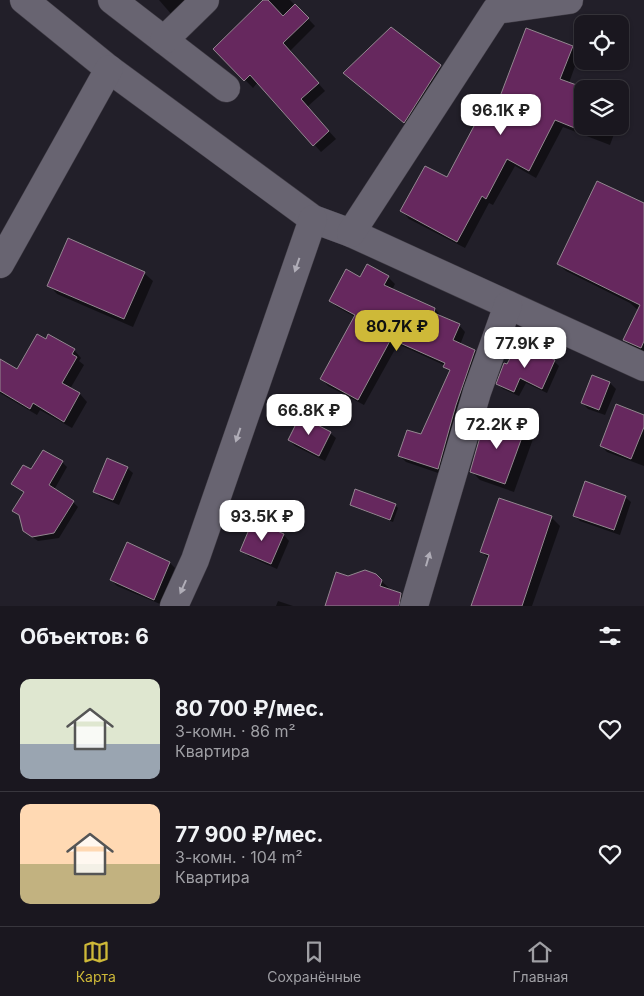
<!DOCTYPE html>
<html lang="ru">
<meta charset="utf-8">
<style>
:root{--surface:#1a171f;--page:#27242c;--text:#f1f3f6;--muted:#9f9fa4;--line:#38363d;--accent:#ceb938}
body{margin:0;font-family:Inter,sans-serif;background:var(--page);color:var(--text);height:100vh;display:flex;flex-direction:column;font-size:19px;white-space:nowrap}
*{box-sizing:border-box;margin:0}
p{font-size:16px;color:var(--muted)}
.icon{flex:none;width:28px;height:28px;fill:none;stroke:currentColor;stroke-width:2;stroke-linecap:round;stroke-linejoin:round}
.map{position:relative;height:606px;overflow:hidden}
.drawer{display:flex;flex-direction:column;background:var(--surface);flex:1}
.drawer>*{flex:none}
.tools{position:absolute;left:574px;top:15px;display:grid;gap:10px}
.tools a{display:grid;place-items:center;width:55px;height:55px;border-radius:10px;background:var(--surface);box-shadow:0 1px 4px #0004,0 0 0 1px var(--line);font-size:25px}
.price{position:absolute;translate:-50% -42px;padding:0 11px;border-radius:10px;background:#fff;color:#222;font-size:16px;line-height:32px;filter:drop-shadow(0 1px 2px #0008)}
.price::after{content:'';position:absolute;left:50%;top:30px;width:15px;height:11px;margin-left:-8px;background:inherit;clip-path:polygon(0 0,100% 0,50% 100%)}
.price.active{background:var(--accent);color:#111}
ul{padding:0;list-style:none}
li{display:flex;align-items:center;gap:15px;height:125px;padding:0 20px}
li+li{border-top:1px solid var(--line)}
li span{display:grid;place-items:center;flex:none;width:140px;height:100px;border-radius:10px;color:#555}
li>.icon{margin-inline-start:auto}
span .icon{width:60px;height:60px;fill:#fffc;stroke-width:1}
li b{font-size:21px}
h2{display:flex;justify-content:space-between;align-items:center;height:60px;padding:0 20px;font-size:21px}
.tab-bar{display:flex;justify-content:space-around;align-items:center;height:70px;border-top:1px solid var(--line);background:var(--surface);font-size:14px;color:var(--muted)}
.tab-bar a{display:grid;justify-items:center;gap:2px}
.tab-bar .active{color:var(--accent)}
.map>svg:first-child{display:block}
</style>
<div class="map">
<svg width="644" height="606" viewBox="0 0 644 606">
<rect width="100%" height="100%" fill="#221f29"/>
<g fill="#0007">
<polygon points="159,0 188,0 172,15"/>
<polygon points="265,0 290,0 315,26 290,51 325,91 307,107 336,139 321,152 258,82 253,88 215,49"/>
<polygon points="391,29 448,74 412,130 344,73"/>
<polygon points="572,47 579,55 569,83 583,89 582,126 617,126 610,145 563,127 536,178 515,166 493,205 489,203 465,248 409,219 402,211 447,179 493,116"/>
<polygon points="644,205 644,353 632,348 625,340 639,311 630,303 566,271 558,264"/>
<polygon points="368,266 388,277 395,284 392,290 435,309 441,316 441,317 459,325 465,332 460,345 475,351 481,358 444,475 406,462 400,456 422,436 450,373 446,366 398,344 364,405 328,386 322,379 355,317 337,307 331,301 360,279"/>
<polygon points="144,273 153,281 133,327 57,294 49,285"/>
<polygon points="46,340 74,350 81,358 79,361 84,365 70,389 80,394 87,402 72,428 40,410 37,415 0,393 0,360 17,370"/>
<polygon points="554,361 559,366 547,393 526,383 519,396 503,389 498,384"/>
<polygon points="593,376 610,383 616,389 605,415 588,409 582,403"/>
<polygon points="644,416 644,466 607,452 601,446"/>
<polygon points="524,431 533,439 514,492 480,480 471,471"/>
<polygon points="330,433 336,438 325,461 295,446 289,440"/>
<polygon points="62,462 67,467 54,490 73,502 78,507 59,538 38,541 24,531 21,517 14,510 25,493 13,484 32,471"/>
<polygon points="127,468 133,473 119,505 100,497 94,491"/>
<polygon points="625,497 631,502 620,535 580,521 574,515"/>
<polygon points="500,499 552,518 560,526 532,606 472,606 489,559 482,552"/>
<polygon points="351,504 395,505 398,508 393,522 354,507"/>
<polygon points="254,522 284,535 289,541 277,569 248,556 242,550"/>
<polygon points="170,563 175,568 160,604 117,586 111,580"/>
<polygon points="375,575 389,588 389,590 400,594 407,601 406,606 326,606 348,577"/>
<polygon points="278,601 293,606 276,606"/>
</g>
<g fill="#66285e" stroke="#938790">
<polygon points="263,0 268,0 283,16 295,4 309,18 283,43 319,83 301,99 329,131 313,146 250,75 244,81 213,49"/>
<polygon points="391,27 441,65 404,123 343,73"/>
<polygon points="526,28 573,46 560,79 582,87 582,131 555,120 529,171 507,159 486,199 482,196 457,242 400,211 425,166 447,177 483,109 493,115"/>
<polygon points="597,181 644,203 644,341 641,348 623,340 640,305 557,264"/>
<polygon points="68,238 145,272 124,319 47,286"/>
<polygon points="367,264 389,276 384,285 435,308 434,313 460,324 453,340 475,350 456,405 438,469 398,456 407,430 421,434 450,370 443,367 445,363 391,339 358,400 320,379 355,315 329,301 346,269 360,277"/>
<polygon points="37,334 46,339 48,334 75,349 72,354 77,357 62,383 80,393 64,422 33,403 30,409 0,391 0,359 17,369"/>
<polygon points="518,343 555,360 542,389 520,378 514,392 496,384 504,363 507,364"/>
<polygon points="592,375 610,382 599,410 581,403"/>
<polygon points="616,404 644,415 644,427 631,459 600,446"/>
<polygon points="300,416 331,432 319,456 288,440"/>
<polygon points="486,416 525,429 505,484 470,472"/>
<polygon points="43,450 63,461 49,485 74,501 54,533 32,537 23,531 19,515 12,511 24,492 11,484 23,465 31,469"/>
<polygon points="107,458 128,467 113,500 93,492"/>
<polygon points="585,481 626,496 614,530 573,516"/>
<polygon points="355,489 396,504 390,520 350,505"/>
<polygon points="499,498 552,516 522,606 471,606 489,555 480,552"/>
<polygon points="253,520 284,534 271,564 240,551"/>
<polygon points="127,542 170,562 154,600 110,580"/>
<polygon points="365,570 376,574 382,580 380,586 401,593 399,606 325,606 336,572 348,576"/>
</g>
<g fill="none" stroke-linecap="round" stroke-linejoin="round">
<defs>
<g id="minor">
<polyline points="24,0 109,69 313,219 351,233 644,367"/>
<polyline points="112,0 226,88"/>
<polyline points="164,40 205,0"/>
<polyline points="351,233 496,10 569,0"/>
<polyline points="0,264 109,69"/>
<polyline points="174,606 195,560 313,219"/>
<polyline points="414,606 477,392 508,305"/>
</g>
</defs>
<use href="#minor" stroke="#3f3b44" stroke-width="29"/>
<use href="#minor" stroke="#686471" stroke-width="28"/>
</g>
<defs><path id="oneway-solid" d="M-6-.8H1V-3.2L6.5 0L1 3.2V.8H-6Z" transform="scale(1.25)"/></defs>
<g fill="#b0adb7">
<use href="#oneway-solid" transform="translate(297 265) rotate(109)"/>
<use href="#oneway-solid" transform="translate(238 435) rotate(109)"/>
<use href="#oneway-solid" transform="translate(428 559) rotate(-74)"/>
<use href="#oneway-solid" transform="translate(183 587) rotate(114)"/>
</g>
</svg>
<div class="tools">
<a><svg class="icon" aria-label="locate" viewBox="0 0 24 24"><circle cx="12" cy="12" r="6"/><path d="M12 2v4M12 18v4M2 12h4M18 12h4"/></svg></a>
<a><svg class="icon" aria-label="layers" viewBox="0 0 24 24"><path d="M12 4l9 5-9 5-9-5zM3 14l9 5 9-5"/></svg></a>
</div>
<b class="price" style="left:501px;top:136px">96.1K ₽</b>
<b class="price active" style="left:397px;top:352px">80.7K ₽</b>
<b class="price" style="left:525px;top:369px">77.9K ₽</b>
<b class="price" style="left:309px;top:436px">66.8K ₽</b>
<b class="price" style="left:497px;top:450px">72.2K ₽</b>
<b class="price" style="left:262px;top:542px">93.5K ₽</b>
</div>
<section class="drawer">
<h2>Объектов: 6<svg class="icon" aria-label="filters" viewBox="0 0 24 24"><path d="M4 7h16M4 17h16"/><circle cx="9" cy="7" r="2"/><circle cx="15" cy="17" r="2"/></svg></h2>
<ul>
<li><span style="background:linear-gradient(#dfe7d0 65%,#9aa5b1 0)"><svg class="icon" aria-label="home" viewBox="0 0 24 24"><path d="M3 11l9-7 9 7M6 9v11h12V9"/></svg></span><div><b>80 700 ₽/мес.</b><p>3-комн. · 86 m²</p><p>Квартира</p></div><svg class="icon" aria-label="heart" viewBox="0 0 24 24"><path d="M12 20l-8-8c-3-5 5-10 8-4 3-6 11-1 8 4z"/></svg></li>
<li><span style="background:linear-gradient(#ffd9b3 60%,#c2b280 0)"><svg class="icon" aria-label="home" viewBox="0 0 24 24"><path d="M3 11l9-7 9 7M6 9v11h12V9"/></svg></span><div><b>77 900 ₽/мес.</b><p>3-комн. · 104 m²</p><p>Квартира</p></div><svg class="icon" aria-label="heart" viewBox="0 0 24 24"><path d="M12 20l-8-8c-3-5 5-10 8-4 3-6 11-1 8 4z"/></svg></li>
</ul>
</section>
<nav class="tab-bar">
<a class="active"><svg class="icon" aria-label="map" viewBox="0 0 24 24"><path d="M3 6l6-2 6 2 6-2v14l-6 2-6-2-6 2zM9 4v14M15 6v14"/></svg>Карта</a>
<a><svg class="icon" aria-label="saved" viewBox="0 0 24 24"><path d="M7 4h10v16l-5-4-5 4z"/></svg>Сохранённые</a>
<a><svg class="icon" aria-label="home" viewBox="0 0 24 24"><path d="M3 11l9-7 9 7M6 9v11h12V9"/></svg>Главная</a>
</nav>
